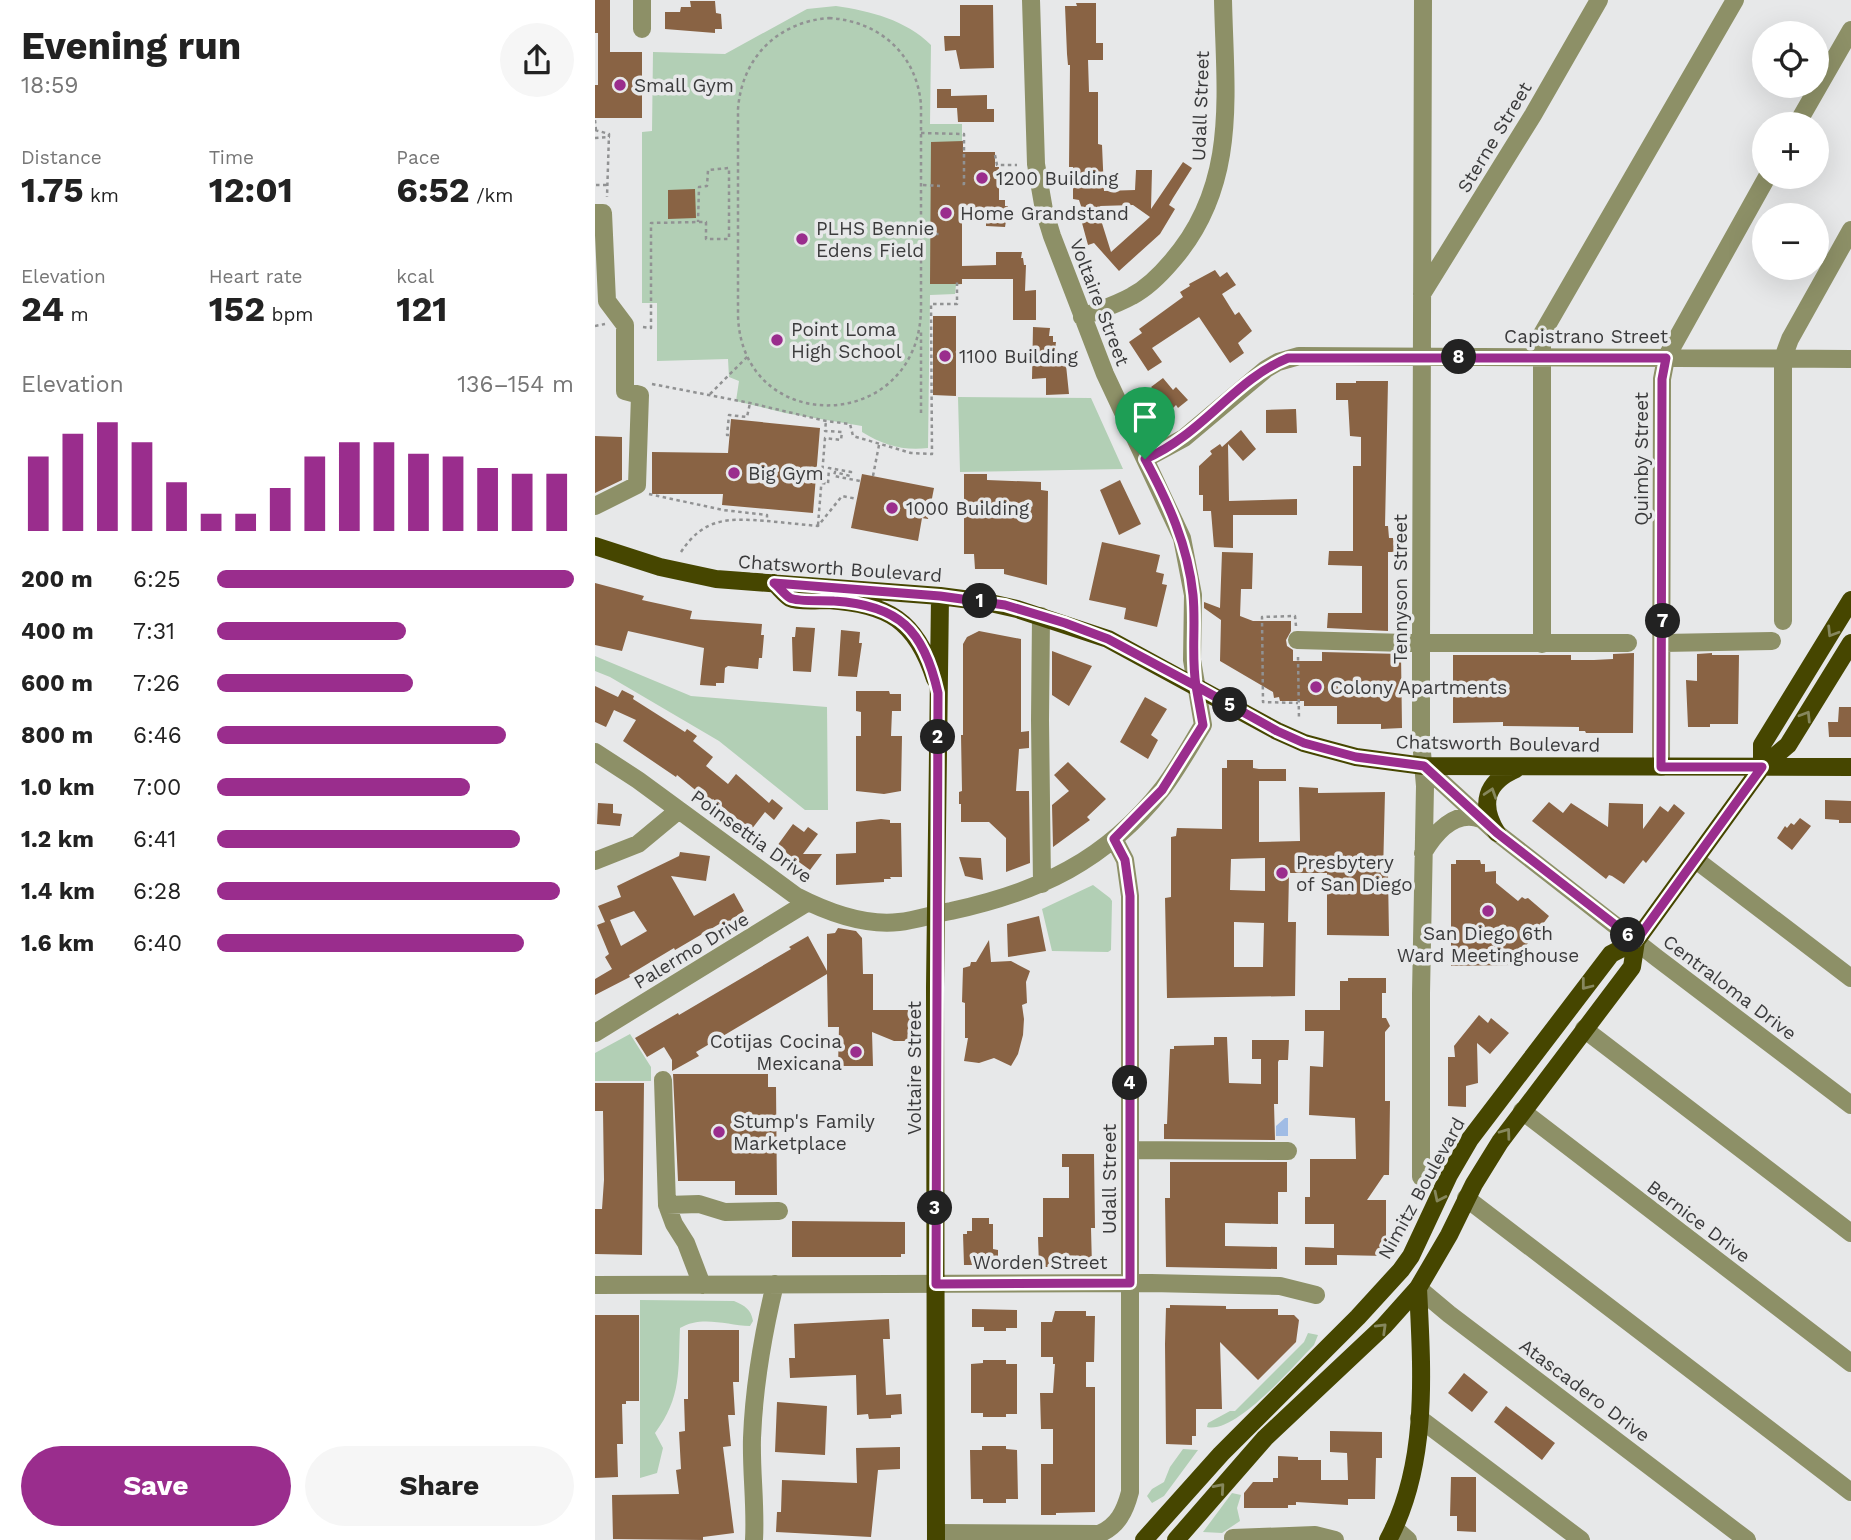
<!DOCTYPE html>
<meta charset="utf-8">
<style>
body{margin:0;font-family:"Work Sans",sans-serif;background:#f6f6f6;color:#222;height:100vh;display:flex;flex-direction:column;font-size:26px;white-space:nowrap}
*{box-sizing:border-box;margin:0}
p{font-size:23px;color:#767676}
.icon{flex:none;width:38px;height:38px;fill:none;stroke:currentColor;stroke-width:2;stroke-linecap:round;stroke-linejoin:round}
.map{position:relative;flex:1;overflow:hidden}
.panel{display:flex;flex-direction:column;background:#fff;width:595px}
.panel>*{flex:none}
.buttons{position:absolute;left:1157px;top:21px;display:grid;gap:14px}
.buttons a{display:grid;place-items:center;width:77px;height:77px;border-radius:50%;background:#fff;box-shadow:0 7px 28px #0002;font-size:35px}
.pin{position:absolute;display:grid;place-items:center;width:60px;height:60px;color:#fff;margin:-72px -30px;border-radius:50% 50% 50% 0;rotate:-45deg;box-shadow:0 0 7px #0007}
.pin .icon{rotate:45deg}
.km{position:absolute;width:35px;height:35px;margin:-18px;border-radius:50%;background:#222;color:#fff;font-size:19px;line-height:35px;text-align:center}
.round{display:grid;place-items:center;flex:none;width:74px;height:74px;border-radius:37px;background:#f6f6f6}
.overview{display:flex;align-items:center;justify-content:space-between;height:119px;padding:0 21px}
h1{font-size:38px;font-weight:700;line-height:52px}
.figures{display:grid;grid-template-columns:repeat(3,1fr);gap:10px;height:119px;padding:7px 21px}
.figures div{display:grid;align-content:center}
.figures b{font-size:35px;font-weight:700}
.figures small{font-size:19px;font-weight:400}
.figures p{font-size:19px}
.chart{height:196px;padding:14px 21px}
.chart p{display:flex;justify-content:space-between}
.chart svg{width:100%;height:126px;margin-top:7px;stroke:#9a2d8d;stroke-width:6}
.button{display:flex;gap:14px;margin-top:auto;padding:14px 21px}
.button a{flex:1;height:80px;border-radius:42px;background:#9a2d8d;color:#fff;font-size:28px;font-weight:700;line-height:80px;text-align:center}
.button a+a{background:#f6f6f6;color:#222}
ul{padding:0 21px;list-style:none;font-size:23px}
li{display:grid;grid-template-columns:112px 84px 1fr;align-items:center;height:52px}
li i{height:18px;border-radius:9px;background:#9a2d8d}
main{display:flex;flex:1;min-height:0}
.map>svg:first-child{display:block}
.green{fill:#b2cfb5}
.water{fill:#a0bce5}
.building{fill:#896344;fill-rule:evenodd}
.lines{fill:none;stroke-linecap:round;stroke-linejoin:round}
.path{stroke:#919293;stroke-width:2.5;stroke-dasharray:3.5 3.5;stroke-linecap:butt}
.minor{stroke:#8d9067;stroke-width:18}
.major{stroke:#464600;stroke-width:18}
.oneway{stroke:#86875d}
.route-casing{stroke:#fff;stroke-width:14}
.route{stroke:#9a2d8d;stroke-width:9}
.poi-dot{fill:#9a2d8d;stroke:#e7e8e9;stroke-width:2.5}
.labels{text-anchor:middle;stroke-width:7;stroke-linejoin:round;paint-order:stroke}
.poi-label{font-size:19px;fill:#3b3b3c;stroke:#e7e8e9;text-anchor:start}
.street-label{font-size:19px;fill:#3b3b3c;stroke:#e7e8e9}
</style>
<main>
<section class="panel">
<div class="overview"><div><h1>Evening run</h1><p>18:59</p></div><a class="round"><svg class="icon" aria-label="share" viewBox="0 0 24 24"><path d="M12 15V3M7 8l5-5 5 5M5 13v7h14v-7"/></svg></a></div>
<div class="figures">
<div><p>Distance</p><b>1.75<small> km</small></b></div>
<div><p>Time</p><b>12:01</b></div>
<div><p>Pace</p><b>6:52<small> /km</small></b></div>
</div>
<div class="figures">
<div><p>Elevation</p><b>24<small> m</small></b></div>
<div><p>Heart rate</p><b>152<small> bpm</small></b></div>
<div><p>kcal</p><b>121</b></div>
</div>
<div class="chart"><p><span>Elevation</span>136–154 m</p>
<svg viewBox="0 0 160 44" preserveAspectRatio="none"><path d="M5 44V18M15 44V10M25 44V6M35 44V13M45 44V27M55 44V38M65 44V38M75 44V29M85 44V18M95 44V13M105 44V13M115 44V17M125 44V18M135 44V22M145 44V24M155 44V24"/></svg>
</div>
<ul>
<li><b>200 m</b>6:25<i style="width:100%"></i></li>
<li><b>400 m</b>7:31<i style="width:53%"></i></li>
<li><b>600 m</b>7:26<i style="width:55%"></i></li>
<li><b>800 m</b>6:46<i style="width:81%"></i></li>
<li><b>1.0 km</b>7:00<i style="width:71%"></i></li>
<li><b>1.2 km</b>6:41<i style="width:85%"></i></li>
<li><b>1.4 km</b>6:28<i style="width:96%"></i></li>
<li><b>1.6 km</b>6:40<i style="width:86%"></i></li>
</ul>
<div class="button"><a>Save</a><a>Share</a></div>
</section>
<div class="map">
<svg width="1256" height="1540" viewBox="0 0 1256 1540">
<rect width="100%" height="100%" fill="#e7e8e9"/>
<path class="green" d="M241,6C275,11 311,20 336,45L335,124H367V284L361,285L360,294L335,295L333,448C308,451 288,445 267,432V426L190,413L141,401L144,381L134,377L133,359L62,361V303H47V132L57,131L58,52L130,54L212,9Z
M363,397L496,398L528,469L365,472Z
M0,656L96,696L232,707L233,810H210L124,741L15,677L0,671Z
M498,885L515,898L517,901L516,950L513,952L457,951L447,909Z
M35,1034L56,1067V1081H0V1053Z
M45,1300L139,1301C150,1306 156,1309 158,1321L155,1326C132,1325 106,1315 85,1328C83,1370 87,1397 60,1433L68,1448L62,1473L45,1478Z
M713,1333L723,1335L719,1345C698,1366 641,1434 612,1427L613,1423L635,1411H640L709,1342Z
M588,1449L603,1450L569,1496L557,1503L552,1496L557,1489L569,1482L575,1467Z
M637,1493L646,1495L642,1508L645,1521L627,1533L608,1532Z"/>
<path class="water" d="M690,1118H693V1136H681V1126Z"/>
<path class="building" d="M0,0H15V52H47V118H0V85H3V33H0Z
M95,1H120L121,13L126,14L127,29H120V33L70,29V12H85L86,7H96Z
M481,3H501V43H508V60H493L494,92H503V144L507,145L509,191L540,190L541,170H557L556,209L588,162L597,168L578,198L574,205L580,209L565,234L524,271L499,243L493,245L487,223L491,221L484,200L478,199V167H474L475,65H473L472,54L470,6H482ZM538,205L555,217L516,252L506,220L509,219L505,206Z
M365,5H398L399,68L365,69L361,50L350,51L349,36H365Z
M342,89H356V96L392,95V109H399V122H363L362,108H342Z
M368,141V152H400V167H404V200H410V206H413V221H411L410,227L391,226V217H367V266L401,265V252H427L426,258H428L429,265H431L430,291L441,290V320H418V279H367V284H335L336,142Z
M100,189L101,218L73,219V190Z
M620,270L625,277L632,272L641,285L627,294L640,315L644,312L657,331L643,343L649,353L635,363L604,317L557,348L567,362L553,371L534,342L547,333L544,329L588,297L585,292L595,286L594,284Z
M338,316H361V396L338,395Z
M438,327L455,328L454,336H458V342H461L458,365H471L474,394L451,395V378L437,379Z
M568,378L578,390L581,387L593,400L583,408L581,405L576,410L560,396L562,394L556,387Z
M761,381H793L790,526H793L794,538H798L799,552H793V631L732,628L733,613H767V566L733,565L734,551H758V466H766V437L755,436L753,400H741V383H761Z
M701,409L702,433H671V410Z
M136,419L225,428L218,513L127,505L128,494H57V452L133,453Z
M646,430L661,449L648,461L633,444L634,501L702,499V515H638V548L619,547L616,511H608V495H604V466L617,454L615,451L625,444L627,447Z
M0,436L27,437V480L0,493Z
M267,474L339,488L333,519L327,518L323,541L256,528Z
M369,474H392V480L446,482V490L453,491L452,585L409,574V569H380L379,554H369Z
M525,480L546,524L524,535L505,490Z
M507,542L565,555L561,572L569,574L567,584L572,585L562,627L529,619L531,608L494,600Z
M627,552L658,553L657,589H646L645,616L658,621H696V631L691,640L692,646L698,650V661H727V652L806,654L807,728L786,729V724H742V706H709V701H685L684,697L679,698L678,692L625,661L626,620L609,608V602L625,608Z
M0,583L49,596L47,600L97,611L95,619L167,624L166,635H169L167,658H164L163,669L133,666L130,668L129,683H121V686L105,685L109,648L33,631L27,651L0,645Z
M201,627L220,628L216,672L198,671L197,637H200Z
M246,630L265,632L264,643H267L262,677L243,676Z
M384,631L426,639V732L434,731V748L424,749L421,791H434L435,863L411,872V838L394,822H366V804H364V792L367,791L366,735H368V644L372,637Z
M457,651L497,666L474,706L457,695Z
M1039,653L1038,733H991L990,731H984V727L908,726V722L858,723V655H976V660H999L1018,659V654Z
M1117,653V655H1144L1143,724H1115V727H1093L1091,680L1102,681V654Z
M0,686L23,697L27,690L39,696L38,699L90,732L92,729L102,736L98,741L118,757L111,766L133,784L141,774L174,803L177,799L188,808L179,820L170,812L156,830L118,799L115,802L82,775L81,777L28,741L41,720L19,710L11,727L0,722Z
M261,691H294L295,694H306V711H297L296,736H307L306,791L289,794L261,791V736H266V712L261,711Z
M550,697L572,709L556,735L563,740L553,759L525,742Z
M1244,707H1256V737H1234L1233,722H1243Z
M632,760H658V768L664,769H691V781H664V842L705,841L704,787L723,788V793L790,792L788,874H793L794,936L732,935V873H694L693,922H701L700,996L572,998L570,898L576,897V837L581,836L582,828L627,829V768H632ZM670,858V891L635,890L636,859ZM639,922L669,923L668,967H639Z
M473,762L511,799L492,817L495,820L458,847L457,805L474,791L459,775Z
M1230,800L1256,801V823H1244V820L1230,819Z
M954,802L968,813L976,803L1013,827L1014,803L1048,804V829L1065,806L1073,812L1079,804L1090,813L1051,863L1048,860L1029,884L1017,876L1014,875L1011,879L937,821Z
M3,803L18,804V813L27,814L25,826L2,824Z
M1205,818L1216,826L1197,850L1182,838L1190,826L1192,828L1196,823L1199,825Z
M286,819L295,820V823H306L307,877H295L296,879H289V882L241,885V854L261,853V822Z
M198,824L209,832L213,827L223,834L208,854H227L215,870L182,846Z
M85,852L115,856L111,881L76,876L99,916L139,893L149,911L128,926L126,923L80,950L79,948L34,975L35,977L0,995V979L17,969L10,957L14,954L2,925L10,922L3,906L26,897L22,886L84,856ZM39,911L52,931L26,946L15,920Z
M364,857L386,858L388,880L370,876Z
M861,860H885L886,864H890V872L901,871V883L923,901L927,897L930,899L933,898L954,916L916,965L856,966V864H861Z
M444,916L451,951L413,957L412,924Z
M243,928L261,931L267,938L268,974H278V1010H319V1041H299L277,1032L278,1066H243L244,1027H233L232,974L101,1052L104,1056L77,1071V1060L69,1047L52,1057L40,1038L83,1013L84,1015L196,949L194,947L213,936L232,971V934L240,933Z
M394,940L396,962L416,961L435,971L431,982L432,1003L427,1005L429,1019L428,1035L423,1054L416,1066L399,1058L384,1063L369,1061L373,1038H370V1003L367,1002L368,968L375,966L376,962H381Z
M753,978H791V993H787V1018H791L795,1026L790,1032V1101H795L794,1175H789L772,1200H791V1256L742,1255V1265H710V1247L739,1248V1224H710V1197H715V1159H761L760,1118L714,1115L715,1066L728,1067L729,1031H710V1010H745V981H753Z
M884,1015L893,1023L896,1018L914,1033L895,1054L882,1043L883,1083L871,1086V1107L853,1106V1057H860L859,1046Z
M619,1037H632L634,1083L666,1084V1059H657V1040H694L693,1060H684L683,1062V1104H679L680,1140L569,1139V1124H572L575,1049H579V1046L619,1045Z
M78,1074H173V1087H181L182,1195H140V1181H83Z
M0,1083H49L47,1255L0,1254V1209H7L9,1180L8,1111H0Z
M467,1154H499L500,1228H496L497,1267H444L443,1237H448V1198H474V1167H467Z
M575,1162H692V1192H683V1224L630,1223V1246L682,1247V1269L571,1267L570,1198H575Z
M377,1218H394V1224H398V1249L403,1250V1265H369L368,1234H372V1231H377Z
M197,1221L310,1222V1254H306V1257H197Z
M575,1305L631,1306V1309H683V1315H699L704,1320L701,1342L663,1380L625,1342L627,1409H601V1436H597V1445L571,1444L570,1344L571,1308H575Z
M377,1309L422,1310V1328H411V1331H389V1327H377Z
M460,1311H491V1316H500L499,1362H491V1387H500V1512L461,1513V1515H446V1464H458V1429H446L445,1393H458L460,1364H458V1357H446V1322H457Z
M0,1315H44V1401H31V1404H27L28,1444H22L23,1477L0,1478Z
M294,1319L295,1339H288L291,1395L306,1394L307,1414L296,1415V1418L274,1419L273,1414L262,1415L261,1375L195,1378L194,1358H200L199,1324Z
M93,1330H144V1382H138L140,1415H133L136,1446L128,1447L139,1533L108,1537V1540L18,1539L17,1495L84,1494L81,1470L86,1469L84,1432L90,1431L89,1399H93Z
M388,1360H411V1364H422V1414H411V1417H388V1413H376V1364L388,1363Z
M869,1373L893,1392L877,1412L853,1393Z
M182,1402L232,1406L230,1455L180,1452Z
M911,1406L960,1443L947,1460L899,1422Z
M735,1431L787,1432V1458H781L780,1499H753V1505L701,1502V1505H693V1508H649V1493L658,1482H678V1478H683V1456L703,1457V1460H726V1480H753L752,1453L735,1452Z
M387,1446H411V1449L422,1450L423,1499H411V1503H388V1499H376L375,1450H387Z
M305,1447V1469L283,1470L276,1537L181,1532L182,1512H186L187,1480L262,1483L261,1448Z
M856,1477H881V1532L862,1531V1516H855Z"/>
<g class="lines">
<path class="path" d="M234,18C284,21 322,54 326,105V309C324,435 146,438 143,315V109C147,57 183,22 234,18Z
M0,120L1,130
M0,130L14,134L12,197
M326,133L369,134V184H366
M0,138L15,137
M400,155L402,165H422
M1,185H13
M328,185L345,186
M326,234H346
M0,326L10,324
M48,327L56,328V223L103,222H111V239H134V168L113,170L112,186L104,187L103,222
M57,384L155,403L231,421L255,424L258,436L316,453L337,454L336,304H362V282
M115,394L153,356
M326,413V331
M134,435H132L134,415L152,417L155,403
M278,476L284,445
M227,483L233,484L234,468L256,472L255,476L240,472L239,476L265,481
M54,494L128,510L172,515V521L223,526L247,496L262,499
M223,525L230,438L246,440L247,432L230,431L231,421
M86,552C109,517 134,518 171,521
M701,626L700,616L667,617L668,702L703,703
M703,657L704,720"/>
<path class="minor" d="M47,29V0
M1202,124L1256,30
M0,213H8L12,301L30,325V391L45,395L42,485L0,506
M827,294L938,115L1004,0
M487,317C504,310 521,305 537,296C552,288 566,274 577,261C644,184 630,94 628,0
M550,459L589,438L671,369L683,362L704,356L1256,359
M446,616L445,720L447,884
M1188,621V358L1195,339L1256,230
M702,640L811,643H1033
M1068,643L1177,641
M947,644V334L1140,0
M0,752L43,780L201,896C232,912 269,926 304,922C321,920 339,914 356,911C444,892 511,861 568,788C583,768 595,746 608,725L597,660L598,595L587,538L510,374L457,236L449,210L441,164L436,0
M829,766L902,833L1062,958L1256,1105
M1066,767L1067,379L1071,358L1172,177
M828,853C840,833 860,809 886,819
M1101,860L1256,978
M0,861L43,844L84,810
M989,1029L1256,1233
M0,1033L213,902
M68,1080L72,1205
M927,1111L1256,1363
M535,1150L693,1151
M826,1177V993L830,786L826,741V643L828,0
M871,1198L1256,1492
M0,1285L556,1283L685,1286L721,1295
M107,1285L91,1243L79,1224L72,1205L104,1204L130,1212L184,1211
M823,1288L854,1314L1152,1540
M824,1418L986,1540
M799,1528L813,1540
M341,1533L504,1534C523,1526 530,1511 535,1492V896L530,860L519,839
M638,1538L720,1535L740,1540
M159,1540C161,1506 156,1472 157,1438C159,1386 168,1334 180,1284"/>
<path class="major" d="M0,546L65,567L121,579L345,596L391,602L422,609L513,639L682,731L709,743L761,757L829,766L1256,767
M179,583C184,587 189,594 195,598C204,602 222,600 233,600C293,604 321,620 340,679
M1167,767V745L1256,600
M902,833C884,804 891,782 921,769
M341,1540L340,988L345,596
M549,1540L626,1454L763,1317L806,1270L816,1256L854,1175L875,1139L1016,954L1041,941L1167,767L1193,745L1256,643
M581,1540L670,1438L789,1326L823,1288L854,1235L879,1184L905,1142L1037,967L1041,941
M793,1540C834,1464 827,1371 823,1288"/>
</g>
<defs><path id="oneway-chevron" d="M-2-3.5L2.5 0L-2 3.5" fill="none" stroke-width="1.6" stroke-linecap="round" stroke-linejoin="round" transform="scale(1.75)"/></defs>
<g class="oneway">
<use href="#oneway-chevron" transform="translate(1237 632) rotate(122)"/>
<use href="#oneway-chevron" transform="translate(1211 716) rotate(-58)"/>
<use href="#oneway-chevron" transform="translate(896 793) rotate(-72)"/>
<use href="#oneway-chevron" transform="translate(991 985) rotate(128)"/>
<use href="#oneway-chevron" transform="translate(911 1133) rotate(-54)"/>
<use href="#oneway-chevron" transform="translate(844 1197) rotate(116)"/>
<use href="#oneway-chevron" transform="translate(787 1328) rotate(-44)"/>
<use href="#oneway-chevron" transform="translate(625 1488) rotate(-49)"/>
</g>
<g class="lines">
<defs>
<path id="route" d="M550,459C573,502 593,545 598,595C601,626 596,656 601,686L513,639L470,623L410,605L345,596L179,583C184,587 190,595 195,598C203,602 229,600 239,601C304,605 329,630 343,693L341,1284L535,1283V896L530,860L519,839L567,790L608,725L601,686L682,731L709,743L761,757L829,766L902,833L1041,941L1167,767H1066L1067,379L1071,358H693C640,379 607,435 550,459"/>
</defs>
<use href="#route" class="route-casing"/>
<use href="#route" class="route"/>
</g>
<g class="poi-dot">
<circle cx="25" cy="85" r="7"/>
<circle cx="387" cy="178" r="7"/>
<circle cx="351" cy="213" r="7"/>
<circle cx="207" cy="239" r="7"/>
<circle cx="182" cy="340" r="7"/>
<circle cx="350" cy="356" r="7"/>
<circle cx="139" cy="473" r="7"/>
<circle cx="297" cy="508" r="7"/>
<circle cx="721" cy="687" r="7"/>
<circle cx="687" cy="873" r="7"/>
<circle cx="893" cy="911" r="7"/>
<circle cx="261" cy="1052" r="7"/>
<circle cx="124" cy="1132" r="7"/>
</g>
<g class="labels">
<g class="poi-label">
<text x="39" y="92">Small Gym</text>
<text x="401" y="185">1200 Building</text>
<text x="365" y="220">Home Grandstand</text>
<text x="221" y="235">PLHS Bennie<tspan x="221" dy="22">Edens Field</tspan></text>
<text x="196" y="336">Point Loma<tspan x="196" dy="22">High School</tspan></text>
<text x="364" y="363">1100 Building</text>
<text x="153" y="480">Big Gym</text>
<text x="311" y="515">1000 Building</text>
<text x="735" y="694">Colony Apartments</text>
<text x="701" y="869">Presbytery<tspan x="701" dy="22">of San Diego</tspan></text>
<text x="893" y="940" text-anchor="middle">San Diego 6th<tspan x="893" dy="22">Ward Meetinghouse</tspan></text>
<text x="247" y="1048" text-anchor="end">Cotijas Cocina<tspan x="247" dy="22">Mexicana</tspan></text>
<text x="138" y="1128">Stump's Family<tspan x="138" dy="22">Marketplace</tspan></text>
</g>
<g class="street-label">
<text transform="translate(605 106) rotate(-88)" y="7">Udall Street</text>
<text transform="translate(899 137) rotate(-59)" y="7">Sterne Street</text>
<text transform="translate(505 302) rotate(69)" y="7">Voltaire Street</text>
<text x="991" y="343">Capistrano Street</text>
<text transform="translate(1046 459) rotate(-90)" y="7">Quimby Street</text>
<text transform="translate(245 568) rotate(4)" y="7">Chatsworth Boulevard</text>
<text transform="translate(805 589) rotate(-90)" y="7">Tennyson Street</text>
<text transform="translate(903 743) rotate(1)" y="7">Chatsworth Boulevard</text>
<text transform="translate(157 836) rotate(36)" y="7">Poinsettia Drive</text>
<text transform="translate(96 950) rotate(-31)" y="7">Palermo Drive</text>
<text transform="translate(1135 987) rotate(37)" y="7">Centraloma Drive</text>
<text transform="translate(319 1068) rotate(-90)" y="7">Voltaire Street</text>
<text transform="translate(514 1179) rotate(-90)" y="7">Udall Street</text>
<text transform="translate(826 1188) rotate(-61)" y="7">Nimitz Boulevard</text>
<text transform="translate(1104 1221) rotate(37)" y="7">Bernice Drive</text>
<text x="445" y="1269">Worden Street</text>
<text transform="translate(990 1390) rotate(37)" y="7">Atascadero Drive</text>
</g>
</g>
</svg>
<div class="buttons">
<a><svg class="icon" aria-label="locate" viewBox="0 0 24 24"><circle cx="12" cy="12" r="6"/><path d="M12 2v4M12 18v4M2 12h4M18 12h4"/></svg></a>
<a>+</a>
<a>−</a>
</div>
<div class="pin" style="left:550px;top:459px;background:#1e9e55"><svg class="icon" aria-label="arrive" viewBox="0 0 24 24"><path d="M6 21V4h12l-3 4 3 4H6"/></svg></div>
<b class="km" style="left:385px;top:601px">1</b>
<b class="km" style="left:343px;top:737px">2</b>
<b class="km" style="left:340px;top:1208px">3</b>
<b class="km" style="left:535px;top:1083px">4</b>
<b class="km" style="left:635px;top:705px">5</b>
<b class="km" style="left:1033px;top:935px">6</b>
<b class="km" style="left:1068px;top:621px">7</b>
<b class="km" style="left:864px;top:357px">8</b>
</div>
</main>
